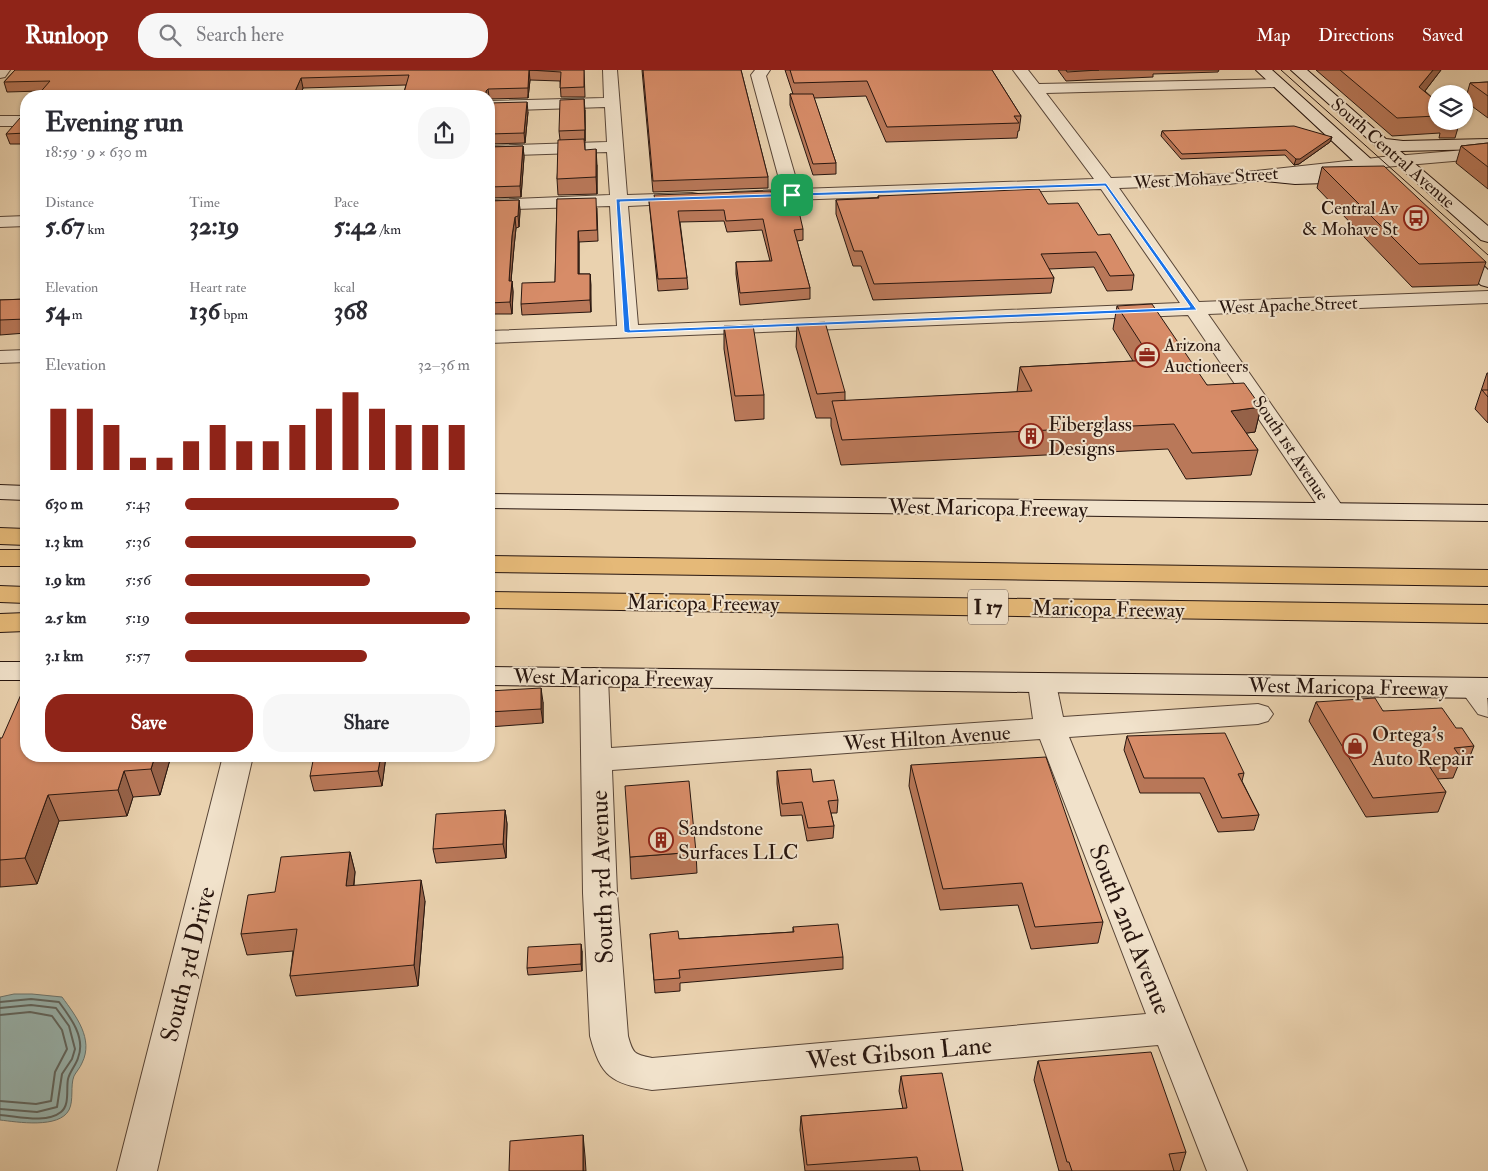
<!DOCTYPE html>
<meta charset="utf-8">
<style>
body{margin:0;font-family:"IM FELL Double Pica",serif;background:#f7f7f7;color:#2b2b33;height:100vh;display:flex;flex-direction:column;font-size:19px;white-space:nowrap}
*{box-sizing:border-box;margin:0}
p{font-size:16px;color:#7c7c81}
.icon{flex:none;width:28px;height:28px;fill:none;stroke:currentColor;stroke-width:2;stroke-linecap:round;stroke-linejoin:round}
.map{position:relative;flex:1;overflow:hidden}
.details{position:absolute;left:20px;top:20px;width:475px;height:672px;display:flex;flex-direction:column;background:#fff;border-radius:20px;box-shadow:0 1px 4px #0004}
.details>*{flex:none}
.buttons{position:absolute;left:1428px;top:15px;display:grid;gap:10px}
.buttons a{display:grid;place-items:center;width:45px;height:45px;border-radius:50%;background:#fff;box-shadow:0 1px 4px #0004;font-size:25px}
.pin{position:absolute;display:grid;place-items:center;width:42px;height:42px;color:#fff;margin:-21px;border-radius:10px;box-shadow:0 2px 8px #0006}
.round{display:grid;place-items:center;flex:none;width:52px;height:52px;border-radius:20px;background:#f7f7f7}
.headline{display:flex;align-items:center;justify-content:space-between;height:85px;padding:0 25px}
h1{font-size:28px;font-weight:700;line-height:38px}
.stats{display:grid;grid-template-columns:repeat(3,1fr);gap:8px;height:85px;padding:5px 25px}
.stats div{display:grid;align-content:center}
.stats b{font-size:25px;font-weight:700}
.stats small{font-size:14px;font-weight:400}
.stats p{font-size:14px}
.chart{height:140px;padding:10px 25px}
.chart p{display:flex;justify-content:space-between}
.chart svg{width:100%;height:90px;margin-top:5px;stroke:#8f2418;stroke-width:6}
.cta{display:flex;gap:10px;margin-top:auto;padding:10px 25px}
.cta a{flex:1;height:58px;border-radius:20px;background:#8f2418;color:#fff;font-size:20px;font-weight:700;line-height:58px;text-align:center}
.cta a+a{background:#f7f7f7;color:#2b2b33}
ul{padding:0 25px;list-style:none;font-size:16px}
li{display:grid;grid-template-columns:80px 60px 1fr;align-items:center;height:38px}
li i{height:12px;border-radius:6px;background:#8f2418}
header{display:flex;align-items:center;gap:30px;box-sizing:border-box;height:70px;padding:0 25px;background:#8f2418;color:#fff}
header strong{font-size:24px}
nav{display:flex;gap:28px;margin-inline-start:auto;font-size:18px}
.search{width:350px;height:45px;background:#f7f7f7;display:flex;align-items:center;gap:12px;box-sizing:border-box;padding:0 18px;border-radius:20px;color:#7c7c81;font-size:19px}
.map>svg:first-child{display:block}
.water{fill:#99b6b1;stroke:#6c7670}
.lines{fill:none;stroke-linecap:round;stroke-linejoin:round}
.shore{stroke:#606660;stroke-width:2}
.minor-casing{stroke:#584537;stroke-width:2}
.tertiary-casing{stroke:#584537;stroke-width:2}
.secondary-casing{stroke:#28160f;stroke-width:2}
.motorway-casing{stroke:#28160f;stroke-width:2}
.minor{fill:#f1e2cb;fill-rule:evenodd}
.tertiary{fill:#f1e2cb;fill-rule:evenodd}
.secondary{fill:#f1e2cb;fill-rule:evenodd}
.motorway{fill:#e5b978;fill-rule:evenodd}
.tram{stroke:#28160f;stroke-width:1}
.wall{fill:#b97859;stroke:#28160f}
.shaded-wall{fill:#966249;stroke:#28160f}
.building{fill:#d78c68;stroke:#28160f}
.route{fill:#1a73e8;stroke:#fff;fill-rule:evenodd}
.labels{text-anchor:middle;stroke-width:4;stroke-linejoin:round;paint-order:stroke}
.far-street-label{font-size:18px;fill:#28160f;stroke:#f1e2cb}
.far-poi-label{font-size:18px;fill:#28160f;stroke:#f1e2cb;text-anchor:end}
.shield{fill:#f1e2cb;stroke:#645347;stroke-width:1}
.shield-label{font-size:20px;font-weight:bold;fill:#28160f}
.poi-label{font-size:21px;fill:#28160f;stroke:#f1e2cb;text-anchor:start}
.street-label{font-size:21px;fill:#28160f;stroke:#f1e2cb}
.near-street-label{font-size:25px;fill:#28160f;stroke:#f1e2cb}
</style>
<header>
<strong>Runloop</strong>
<div class="search"><svg class="icon" aria-label="search" viewBox="0 0 24 24"><circle cx="10" cy="10" r="6"/><path d="M15 15l6 6"/></svg>Search here</div>
<nav><a>Map</a><a>Directions</a><a>Saved</a></nav>
</header>
<div class="map">
<svg width="1488" height="1101" viewBox="0 0 1488 1101">
<rect width="100%" height="100%" fill="#ead2af"/>
<filter id="stains"><feTurbulence type="fractalNoise" baseFrequency=".004" numOctaves="4"/><feColorMatrix values="0 0 0 0 .2 0 0 0 0 .09 0 0 0 0 .02 0 0 0 .5 -.17"/></filter>
<radialGradient id="worn" r=".72"><stop offset=".6" stop-color="#630" stop-opacity="0"/><stop offset="1" stop-color="#630" stop-opacity=".3"/></radialGradient>
<path class="water" d="M14,924H32L62,927C76,946 94,969 82,993C80,998 76,1002 74,1006C70,1016 74,1030 69,1040C59,1059 17,1052 0,1050V927Z"/>
<g class="lines">
<path class="shore" d="M0,932L31,929L59,932C71,948 86,968 78,988C76,995 70,1001 68,1009C66,1019 70,1035 61,1042C46,1054 17,1046 0,1045
M0,938L31,935L56,938L69,956L75,979L72,989L62,1004L57,1037L37,1042L0,1039
M0,945L30,942L52,946L62,960L67,979L55,1002L51,1031L36,1034L0,1031"/>
<defs>
<path id="minor" d="M0,0H10L5,7L0,8Z
M603,0H617L627,125L692,123L698,124L701,128L698,132L692,133L628,136L638,255L1180,233L1101,119L735,132L729,131L726,127L729,123L735,122L782,120L751,5L755,0H770L766,6L799,119L1094,109L1013,0H1028L1039,14L1280,9L1283,12L1280,15L1275,17L1046,23L1111,108L1228,104L1384,87L1390,88L1392,92L1390,96L1384,97L1228,114L1119,118L1199,232L1488,221V233L1208,244L1345,440L1342,445L1333,447L1324,445L1188,245L489,273V261L617,256L610,136L489,140V130L610,125L607,82L489,86V76L607,72L605,37L489,41V31L604,28Z
M0,46H26V56H0Z
M26,146V156L0,157V147Z
M26,280V292L0,293V281Z
M594,598L604,601L608,608L611,678L1033,649L1028,614L1032,607L1042,604L1052,607L1056,614L1063,647L1258,634L1268,637L1273,644L1268,651L1258,654L1069,667L1247,1101H1207L1158,975L652,1020C611,1013 601,1007 590,966L583,823L580,608L584,601ZM1040,669L1146,944L652,988C634,984 633,984 628,966L617,823L612,700Z
M1474,608C1488,614 1488,629 1488,647L1478,644L1459,618L1464,611Z
M223,686H253L157,1101H117Z"/>
<path id="tertiary" d="M1488,78V88L1384,97L1378,96L1376,92L1378,88L1384,87Z"/>
<path id="secondary" d="M1256,0H1272L1403,118L1406,122L1403,126L1397,127L1391,126Z
M1291,0H1307L1386,69L1403,71L1488,69V79L1400,81L1488,156V172L1481,170Z
M1261,101L1295,104L1357,102L1363,103L1366,107L1363,111L1357,112L1295,114L1255,110L1252,106L1255,102Z
M1454,172L1461,174L1488,200V217L1481,215L1447,182L1445,178L1447,174Z
M0,415L26,416V430L0,429Z
M489,424L1488,435V451L489,438Z
M0,592H26V610H0Z
M489,597L1488,608V628L489,615Z"/>
<path id="motorway" d="M0,458L26,459V475L0,474Z
M0,480H26V496H0Z
M489,486L1488,500V516L489,502Z
M0,516L26,517V533L0,532Z
M489,522L1488,535V553L489,538Z
M26,543V561L0,562V544Z"/>
</defs>
<use href="#minor" class="minor-casing"/>
<use href="#tertiary" class="tertiary-casing"/>
<use href="#secondary" class="secondary-casing"/>
<use href="#motorway" class="motorway-casing"/>
<use href="#minor" class="minor"/>
<use href="#tertiary" class="tertiary"/>
<use href="#secondary" class="secondary"/>
<use href="#motorway" class="motorway"/>
<path class="tram" d="M1281,0L1488,185"/>
</g>
<path class="wall" d="M15,0H584L585,27H561L560,11L530,10L528,28L489,29V26H403L406,15L303,18L300,26H37L42,21L7,22L4,12Z
M642,0H741L768,107V118L653,122Z
M785,0H992L1021,46L1019,61H1018L1017,68L886,72L866,26L814,28L836,93V104L813,105L790,35V24H793Z
M1058,0H1219L1218,2L1153,4V7L1066,11Z
M1316,0H1441L1425,21L1436,31V51H1460L1455,68H1439L1440,63L1392,66Z
M1488,12V48L1465,31L1470,13Z
M489,33L528,42L525,73L489,74Z
M26,40V74H10L6,64L24,47Z
M585,40V80L597,95V124L558,125L557,109L560,70L559,61Z
M1162,61L1332,67L1330,72L1299,94L1294,95L1285,85L1181,89L1161,66Z
M1488,73V119L1456,93L1461,76Z
M523,76L524,87L521,127L489,128V77Z
M1322,97L1486,192L1478,215L1412,217L1317,118Z
M878,126L1048,134L1098,165L1134,205L1132,220L1107,221L1094,197L1049,199L1054,208L1051,223L873,230L861,196H853L836,144V130L878,128Z
M557,129L597,138L598,171L579,172V204H590L591,242L522,245L521,234L555,212Z
M519,130L520,141L519,157L516,158L514,177L511,211H512L513,222L512,244H489V131Z
M649,131L774,133L803,159V170L797,171L810,218V229L740,235L736,204V192L770,191L762,160L727,162L724,151L680,152L687,208L688,219L658,221Z
M26,229V263L0,265V230Z
M1117,236L1207,315L1261,337L1255,362L1246,363L1258,380L1251,405L1186,409L1168,379L841,395L831,356V348H816L796,277L797,254L845,322V331L1017,322L1020,297L1133,291L1113,259Z
M724,256L764,325V349L735,351L724,279Z
M1487,303H1488V353L1475,339Z
M489,621L543,632V653L489,657Z
M1316,632L1383,641L1456,658L1474,676L1466,696H1458L1453,708L1437,709L1446,722L1438,742L1366,747L1309,651Z
M1127,666L1244,703L1242,711L1259,745L1254,760L1218,762L1200,723H1140L1124,680Z
M0,668L26,686H171L160,725L133,727L127,746L59,751L37,814L0,817Z
M386,686L382,716L314,721L310,706Z
M911,695L1103,852L1098,873L1031,879L1018,835L940,840L909,716Z
M777,701L813,712L838,730L837,743H831L834,756L833,768L807,771L802,745L781,746L777,714Z
M505,740L507,754L506,788L436,793L433,779Z
M350,782L355,802L354,816L425,831L418,916L296,926L290,906L293,881L247,885L241,864L275,822Z
M696,782L697,803L631,809L630,787Z
M793,857L843,887V899L680,913V921L655,923L650,864L679,869L793,862Z
M582,881V901L528,905L527,898Z
M1038,991L1186,1082L1180,1101H1059L1034,1010Z
M901,1006L963,1101H805L800,1060L801,1046L903,1039L899,1021Z"/>
<path class="shaded-wall" d="M529,0L530,10L528,28V18Z
M1433,0H1441L1414,35L1419,17Z
M301,8L303,18L300,26H293Z
M488,19L489,26H486V21Z
M584,29L585,40V71V60Z
M527,32L528,42L525,73L524,63Z
M1332,67L1330,72L1299,94L1294,95L1296,89Z
M523,76L524,87L521,127L520,116Z
M596,79L597,95V124L596,107Z
M519,130L520,141L519,157L518,146Z
M515,147L516,158L514,177L510,222L509,211L512,166Z
M578,161L579,172V216L578,204Z
M590,204L591,215V242L590,230Z
M512,211L513,222L512,244L510,232Z
M1261,337L1255,362L1225,366L1231,341Z
M541,618L543,632V653L541,639Z
M155,686H171L160,725L151,699Z
M381,686H386L382,716L378,701Z
M124,701L133,727L127,746L118,720Z
M48,725L59,751L37,814L25,788Z
M505,740L507,754L506,788L503,774Z
M350,782L355,802L351,837L346,816Z
M421,810L425,831L418,916L414,895Z
M581,874L582,881V901L581,894Z
M583,1065L585,1086L586,1101H583Z"/>
<path class="building" d="M15,0H584V17L560,18L561,2L529,0L528,18L488,19L486,21V26H403L409,5L301,8L293,26H37L50,11L4,12Z
M643,0H741L768,107L653,111Z
M790,0H992L1021,46H1014L1019,53L887,57L867,11L794,13Z
M1066,0H1099L1067,2Z
M1340,0H1433L1419,17L1436,31V46L1397,48Z
M1488,12V26L1470,13Z
M790,24H813L836,93L813,94Z
M584,29L585,60L559,61L560,30Z
M527,32L524,63L489,64V33Z
M26,40V63L6,64L20,48L24,47L25,41Z
M1294,56L1332,67L1300,89H1296L1286,80L1182,84L1162,61Z
M584,69L585,80L596,79V107L557,109L558,70Z
M1488,73V97L1461,76Z
M523,76L520,116L489,117V77Z
M1384,96L1486,192L1419,194L1322,97Z
M1039,119L1048,134L1078,133L1098,165L1110,164L1134,205L1110,206L1096,182L1041,184L1054,208L874,214L862,181H854L836,130L879,128L878,126Z
M771,121L774,133H797L803,159L794,160L810,218L740,223L736,192L772,191L763,149L726,151L724,140L678,141L687,208L658,209L649,131L655,130L654,125Z
M596,128L597,160L578,161V204H590V230L521,234L522,213L555,212L557,129Z
M519,130L518,146L515,147L512,166L509,211H512L510,232L489,233V131Z
M26,229V249L0,250V230Z
M1152,234L1207,315L1244,313L1261,337L1231,341L1258,380L1192,383L1174,354L842,370L832,331L1032,321L1020,297L1152,290L1117,236Z
M825,252L845,322L817,324L797,254Z
M753,255L764,325L735,326L724,256Z
M1482,320H1488V327Z
M26,613V686H155L151,699L124,701L118,720L48,725L25,788L0,790V668H2Z
M541,618V639L489,642V621Z
M1375,628L1383,641L1442,638L1456,658H1462L1474,676L1454,678L1461,688L1426,691L1446,722L1373,728L1316,632Z
M1225,663L1244,703L1238,704L1259,745L1222,748L1204,708H1144L1127,666Z
M314,686H381L378,701L310,706Z
M1046,687L1103,852L1035,857L1022,813L943,819L911,695Z
M811,699L813,712L834,710L838,730L828,731L834,756L808,758L802,732L782,734L777,701Z
M689,711L696,782L630,787L625,716Z
M505,740L503,774L433,779L436,744Z
M350,782L346,816L421,810L414,895L290,906L297,859L241,864L248,825L275,822L281,787Z
M838,854L843,887L679,900L680,908L654,910L650,864L678,861L679,869L794,862L793,857Z
M581,874V894L527,898L528,877Z
M1151,982L1186,1082L1169,1084L1174,1101H1072L1069,1092H1067L1038,991Z
M942,1003L963,1101H920L917,1087L807,1095L801,1046L907,1038L901,1006Z
M583,1065V1101H509L510,1071Z"/>
<path class="route" d="M1106,113L1197,240L628,263L624,262L616,129ZM1105,116L1190,237L630,260L620,132Z"/>
<defs>
<symbol id="bus-ring" viewBox="-11 -11 22 22"><circle r="9.5" fill="#f1e2cb" stroke="#8f2418" stroke-width="1.5"/><path d="M-5-6H5V4H4V6H2V4H-2V6H-4V4H-5ZM-3.5-4V0h7V-4ZM-3.5 1.2v1.5H-2V1.2ZM2 1.2v1.5H3.5V1.2Z" fill="#8f2418"/></symbol>
<symbol id="office-ring" viewBox="-11 -11 22 22"><circle r="9.5" fill="#f1e2cb" stroke="#8f2418" stroke-width="1.5"/><path d="M-6-3h4V-5.5h4V-3h4V5H-6ZM-1-4.5V-3h2v-1.5ZM-6 0V1H6V0Z" fill="#8f2418"/></symbol>
<symbol id="building-ring" viewBox="-11 -11 22 22"><circle r="9.5" fill="#f1e2cb" stroke="#8f2418" stroke-width="1.5"/><path d="M-4-6H4V6H1V3H-1V6H-4ZM-2.5-4.3h1.7v1.8h-1.7ZM.8-4.3h1.7v1.8H.8ZM-2.5-1h1.7V.8h-1.7ZM.8-1h1.7V.8H.8Z" fill="#8f2418"/></symbol>
<symbol id="shop-ring" viewBox="-11 -11 22 22"><circle r="9.5" fill="#f1e2cb" stroke="#8f2418" stroke-width="1.5"/><path d="M-5-2.5h2.3a2.7 3.5 0 0 1 5.4 0H5L5.5 6h-11ZM-1.5-2.5h3a1.5 2.3 0 0 0-3 0Z" fill="#8f2418"/></symbol>
</defs>
<g fill-rule="evenodd">
<use href="#bus-ring" x="1402" y="134" width="28" height="28"/>
<use href="#office-ring" x="1133" y="271" width="28" height="28"/>
<use href="#building-ring" x="1017" y="352" width="28" height="28"/>
<use href="#shop-ring" x="1341" y="662" width="28" height="28"/>
<use href="#building-ring" x="647" y="756" width="28" height="28"/>
</g>
<g class="labels">
<g class="far-street-label">
<text transform="translate(1393 83) rotate(41)" y="6">South Central Avenue</text>
<text transform="translate(1206 108) rotate(-4)" y="6">West Mohave Street</text>
<text transform="translate(1288 235) rotate(-2)" y="6">West Apache Street</text>
<text transform="translate(1291 378) rotate(56)" y="6">South 1st Avenue</text>
</g>
<g class="far-poi-label">
<text x="1398" y="144">Central Av<tspan x="1398" dy="21">&amp; Mohave St</tspan></text>
<text x="1164" y="281" text-anchor="start">Arizona<tspan x="1164" dy="21">Auctioneers</tspan></text>
</g>
<rect class="shield" x="968" y="519.5" width="40" height="35" rx="4"/>
<g class="shield-label">
<text x="988" y="544">I 17</text>
</g>
<g class="poi-label">
<text x="1048" y="361">Fiberglass<tspan x="1048" dy="24">Designs</tspan></text>
<text x="1372" y="671">Ortega's<tspan x="1372" dy="24">Auto Repair</tspan></text>
<text x="678" y="765">Sandstone<tspan x="678" dy="24">Surfaces LLC</tspan></text>
</g>
<g class="street-label">
<text transform="translate(988 438) rotate(1)" y="7">West Maricopa Freeway</text>
<text transform="translate(703 533) rotate(1)" y="7">Maricopa Freeway</text>
<text transform="translate(1108 539) rotate(1)" y="7">Maricopa Freeway</text>
<text transform="translate(613 608) rotate(1)" y="7">West Maricopa Freeway</text>
<text transform="translate(1348 617) rotate(1)" y="7">West Maricopa Freeway</text>
<text transform="translate(927 668) rotate(-4)" y="7">West Hilton Avenue</text>
</g>
<g class="near-street-label">
<text transform="translate(601 807) rotate(-92)" y="9">South 3rd Avenue</text>
<text transform="translate(1131 859) rotate(68)" y="9">South 2nd Avenue</text>
<text transform="translate(187 894) rotate(-76)" y="9">South 3rd Drive</text>
<text transform="translate(899 982) rotate(-5)" y="9">West Gibson Lane</text>
</g>
</g>
<rect width="100%" height="100%" filter="url(#stains)"/>
<rect width="100%" height="100%" fill="url(#worn)"/>
</svg>
<div class="buttons">
<a><svg class="icon" aria-label="layers" viewBox="0 0 24 24"><path d="M12 4l9 5-9 5-9-5zM3 14l9 5 9-5"/></svg></a>
</div>
<div class="pin" style="left:792px;top:125px;background:#1e9e55"><svg class="icon" aria-label="arrive" viewBox="0 0 24 24"><path d="M6 21V4h12l-3 4 3 4H6"/></svg></div>
<section class="details">
<div class="headline"><div><h1>Evening run</h1><p>18:59 · 9 × 630 m</p></div><a class="round"><svg class="icon" aria-label="share" viewBox="0 0 24 24"><path d="M12 15V3M7 8l5-5 5 5M5 13v7h14v-7"/></svg></a></div>
<div class="stats">
<div><p>Distance</p><b>5.67<small> km</small></b></div>
<div><p>Time</p><b>32:19</b></div>
<div><p>Pace</p><b>5:42<small> /km</small></b></div>
</div>
<div class="stats">
<div><p>Elevation</p><b>54<small> m</small></b></div>
<div><p>Heart rate</p><b>136<small> bpm</small></b></div>
<div><p>kcal</p><b>368</b></div>
</div>
<div class="chart"><p><span>Elevation</span>32–36 m</p>
<svg viewBox="0 0 160 44" preserveAspectRatio="none"><path d="M5 44V14M15 44V14M25 44V22M35 44V38M45 44V38M55 44V30M65 44V22M75 44V30M85 44V30M95 44V22M105 44V14M115 44V6M125 44V14M135 44V22M145 44V22M155 44V22"/></svg>
</div>
<ul>
<li><b>630 m</b>5:43<i style="width:75%"></i></li>
<li><b>1.3 km</b>5:36<i style="width:81%"></i></li>
<li><b>1.9 km</b>5:56<i style="width:65%"></i></li>
<li><b>2.5 km</b>5:19<i style="width:100%"></i></li>
<li><b>3.1 km</b>5:57<i style="width:64%"></i></li>
</ul>
<div class="cta"><a>Save</a><a>Share</a></div>
</section>
</div>
